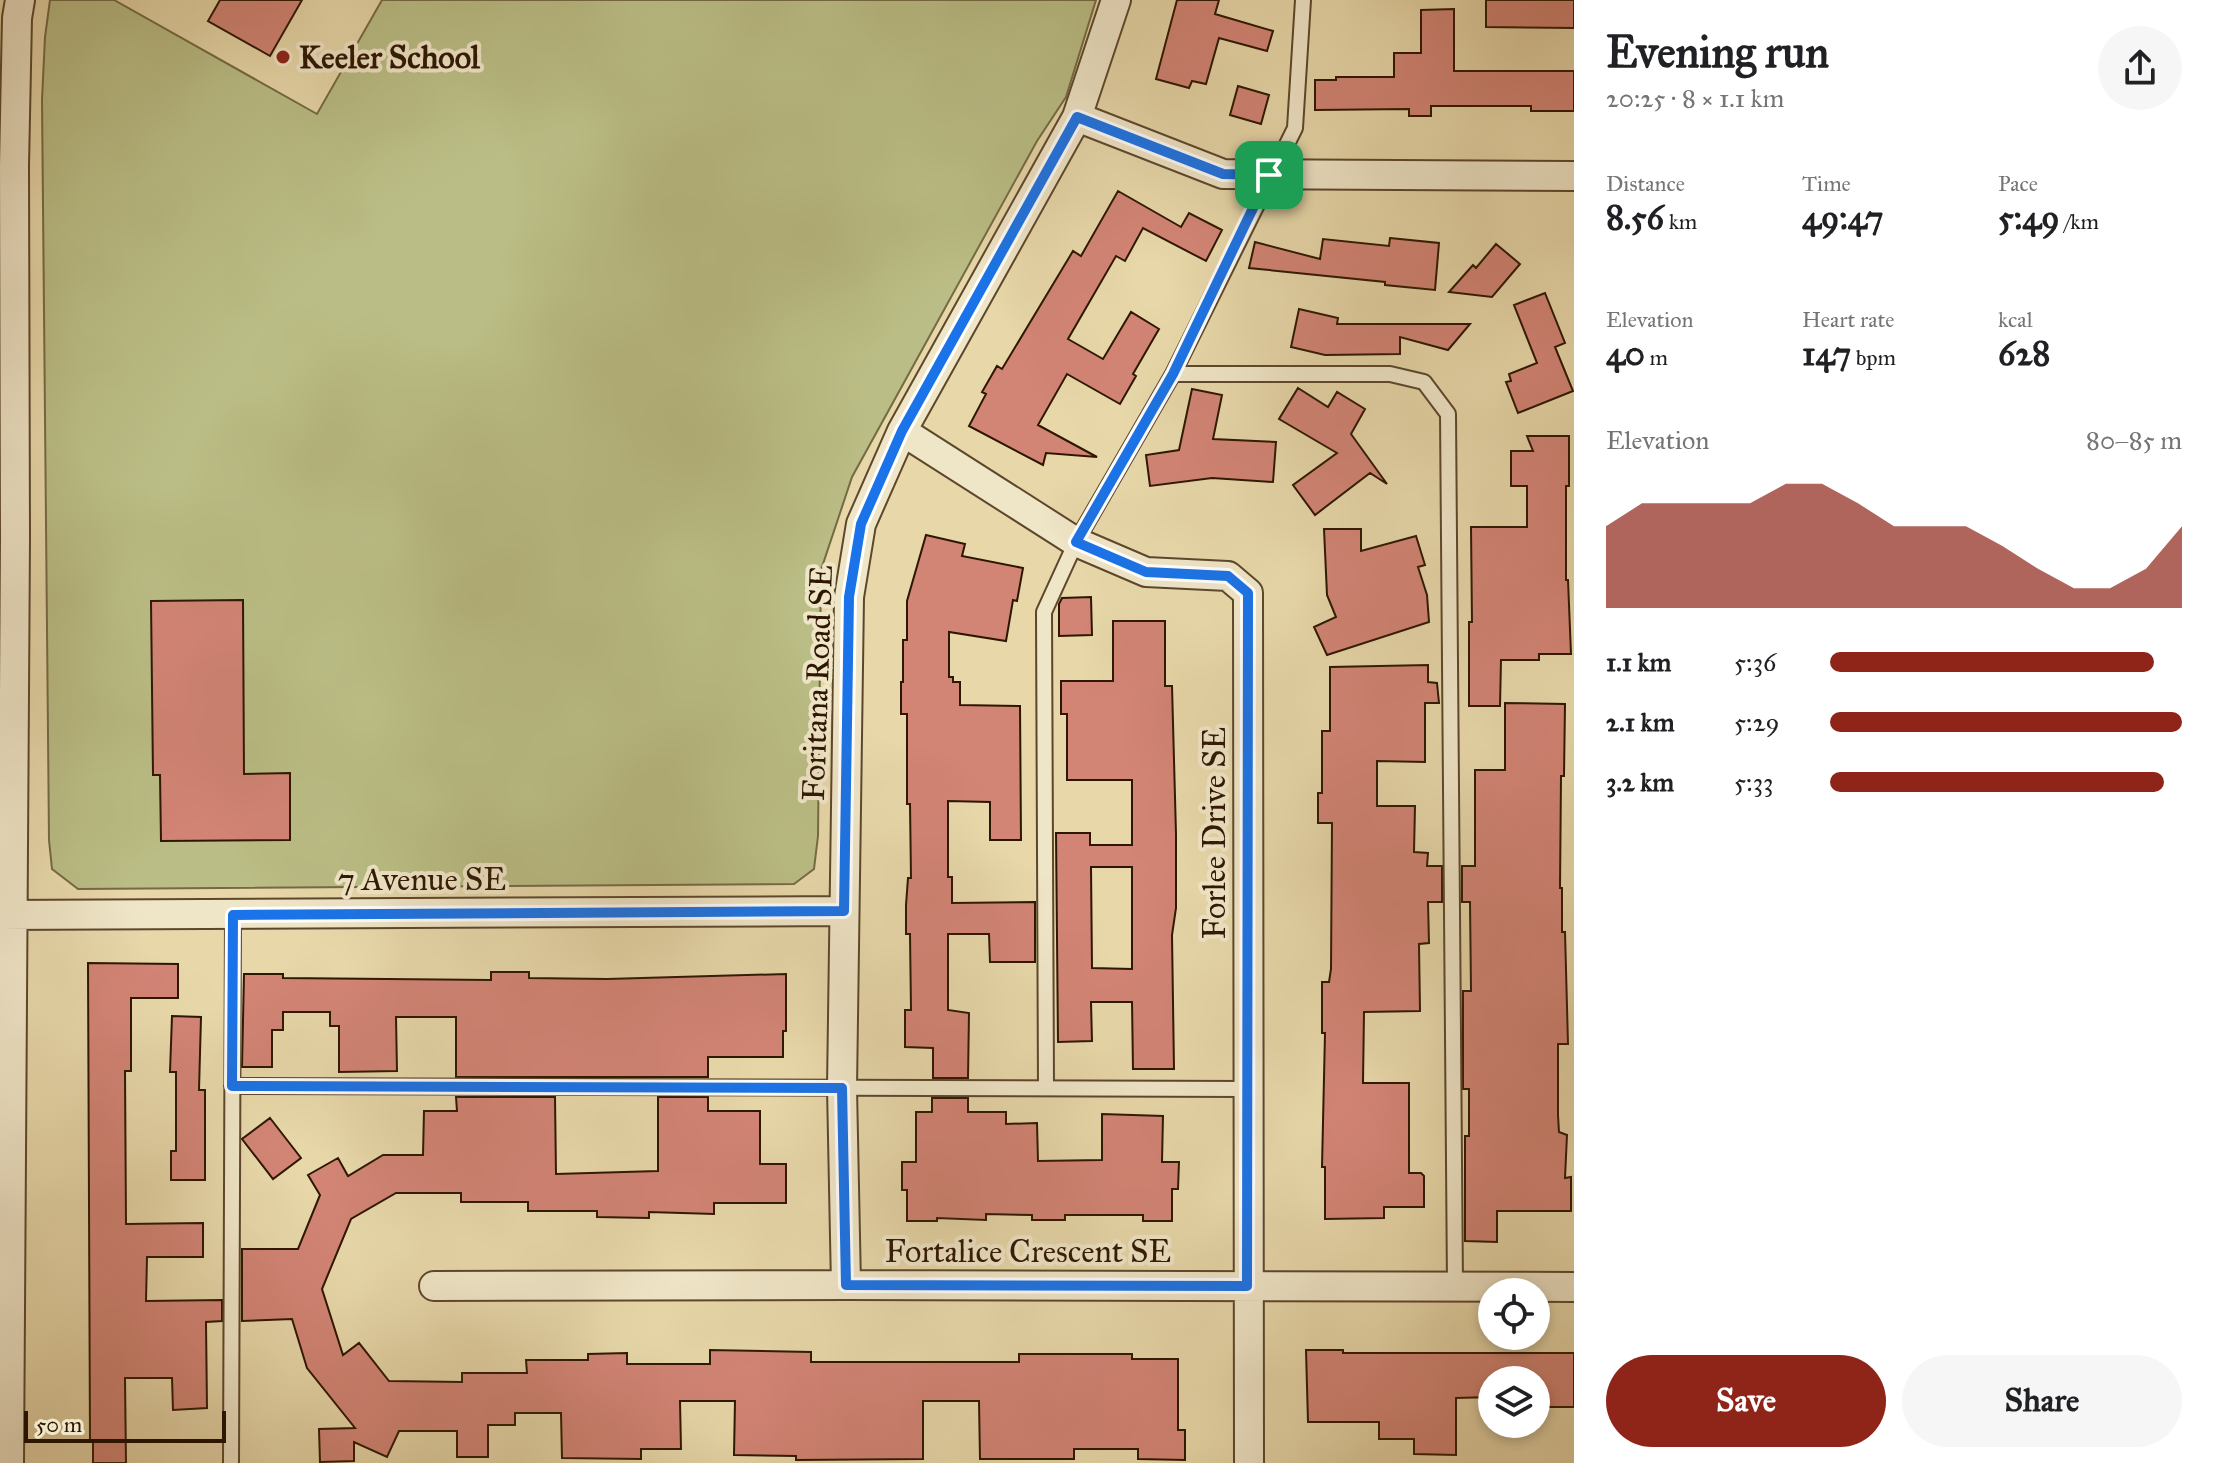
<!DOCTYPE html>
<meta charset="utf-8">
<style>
body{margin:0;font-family:"IM FELL Great Primer",serif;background:#f6f6f6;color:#202124;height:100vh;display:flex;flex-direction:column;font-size:30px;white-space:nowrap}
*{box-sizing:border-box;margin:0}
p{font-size:26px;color:#757577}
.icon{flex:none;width:44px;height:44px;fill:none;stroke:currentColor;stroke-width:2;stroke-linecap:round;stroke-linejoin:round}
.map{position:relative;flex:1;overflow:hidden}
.sheet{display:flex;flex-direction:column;background:#fff;width:640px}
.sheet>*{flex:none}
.controls{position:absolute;left:1478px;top:1278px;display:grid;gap:16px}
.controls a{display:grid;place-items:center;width:72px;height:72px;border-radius:50%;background:#fff;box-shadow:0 4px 12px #0003;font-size:40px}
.scale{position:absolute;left:24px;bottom:20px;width:202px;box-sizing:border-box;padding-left:8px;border:4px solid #2e1702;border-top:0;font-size:22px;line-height:28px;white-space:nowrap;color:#2e1702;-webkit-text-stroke:6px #efe5c7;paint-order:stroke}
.pin{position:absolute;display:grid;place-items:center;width:68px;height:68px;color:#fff;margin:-34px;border-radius:16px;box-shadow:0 4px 12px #0006}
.round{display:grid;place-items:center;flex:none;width:84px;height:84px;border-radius:42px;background:#f6f6f6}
.head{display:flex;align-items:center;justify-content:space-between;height:136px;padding:0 32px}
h1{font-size:44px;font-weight:700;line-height:60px}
.metrics{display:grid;grid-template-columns:repeat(3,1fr);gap:12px;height:136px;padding:8px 32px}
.metrics div{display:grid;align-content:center}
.metrics b{font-size:34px;font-weight:700}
.metrics small{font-size:22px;font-weight:400}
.metrics p{font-size:22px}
.chart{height:224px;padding:16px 32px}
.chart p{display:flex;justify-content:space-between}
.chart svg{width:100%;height:144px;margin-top:8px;fill:#8f2418;opacity:.7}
.cta{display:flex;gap:16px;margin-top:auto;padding:16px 32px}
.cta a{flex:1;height:92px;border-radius:48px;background:#8f2418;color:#fff;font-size:32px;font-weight:700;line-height:92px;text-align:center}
.cta a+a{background:#f6f6f6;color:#202124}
ul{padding:0 32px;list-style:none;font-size:26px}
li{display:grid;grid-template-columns:128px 96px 1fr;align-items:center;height:60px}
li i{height:20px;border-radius:10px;background:#8f2418}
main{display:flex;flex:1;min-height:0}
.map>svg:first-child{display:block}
.green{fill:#babd85;stroke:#746a44;stroke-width:2}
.building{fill:#d28475;stroke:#2e1702;stroke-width:2;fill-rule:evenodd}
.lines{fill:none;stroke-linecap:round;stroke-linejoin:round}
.lane-casing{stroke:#5c472c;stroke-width:18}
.street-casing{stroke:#5c472c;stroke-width:32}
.lane{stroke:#efe5c7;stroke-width:14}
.street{stroke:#efe5c7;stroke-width:28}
.route-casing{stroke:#fff;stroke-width:16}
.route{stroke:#1a73e8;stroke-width:10}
.poi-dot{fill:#8f2418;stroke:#efe5c7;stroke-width:3}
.labels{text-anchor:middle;stroke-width:8;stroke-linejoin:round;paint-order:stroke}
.poi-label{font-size:32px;font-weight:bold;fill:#2e1702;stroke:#efe5c7;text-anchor:start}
.street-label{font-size:32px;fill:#2e1702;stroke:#efe5c7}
</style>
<main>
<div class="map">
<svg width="1574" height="1463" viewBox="0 0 1574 1463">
<rect width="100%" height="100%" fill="#e7d7a9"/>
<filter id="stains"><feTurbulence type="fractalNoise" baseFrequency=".0025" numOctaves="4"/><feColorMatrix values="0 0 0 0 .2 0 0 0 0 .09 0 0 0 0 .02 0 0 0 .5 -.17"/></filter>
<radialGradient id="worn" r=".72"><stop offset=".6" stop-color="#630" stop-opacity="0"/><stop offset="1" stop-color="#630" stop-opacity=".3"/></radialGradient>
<path class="green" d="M50,0H114L317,114L382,0H1096L1066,97L1037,141L852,477L821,570L818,836L814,869L794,884L78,889L52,869L49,840L42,100L45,37Z"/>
<path class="building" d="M220,0H302L270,56L208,21Z
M1177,0H1219L1215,14L1273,31L1267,51L1219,38L1206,84L1192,81L1189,88L1156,79Z
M1486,0H1574V28L1486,27Z
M1454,9V71H1574V111H1531V106H1431V116H1409V109L1315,110V80H1336V77H1394V53H1421V10Z
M1238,86L1269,95L1261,124L1230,115Z
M1118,191L1181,227L1189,213L1222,230L1206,261L1143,228L1125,261L1116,256L1068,339L1103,359L1131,312L1159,329L1133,374L1136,376L1120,404L1067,374L1038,425L1097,457L1046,453L1043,465L969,426L986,394L982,392L997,366L1002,369L1073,251L1081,256Z
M1390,238L1439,243L1435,290L1385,285V282L1249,268L1255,242L1320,259L1323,239L1389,246Z
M1496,244L1520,264L1492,297L1449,292L1473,265L1476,268Z
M1545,293L1565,343L1555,347L1573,391L1518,413L1506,382L1511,381L1509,374L1537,363L1514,305Z
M1299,309L1338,318L1337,324H1470L1448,350L1400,337V354L1325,355L1291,347Z
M1298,388L1328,407L1337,392L1365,409L1351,434L1387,484L1370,473L1315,515L1293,485L1337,453L1279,419Z
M1192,389L1222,395L1213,439L1276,442L1273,482L1212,478L1150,486L1146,455L1179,450Z
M1527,436H1569V486H1566V580H1568L1571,654H1539V660H1501L1500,706H1469V622H1472L1471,527H1527V486H1511V451H1533Z
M1324,529H1361V551L1416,536L1425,565L1418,567L1427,595L1429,622L1327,655L1314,627L1336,617L1327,595Z
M926,535L965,544L962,556L1023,568L1017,601L1013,600L1006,641L949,632V677H953V682H960V705L1020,706L1021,840H990V802L948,801V877H952V903L1035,902V962H990L989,934H948V1010L969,1013L968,1078H933V1048L905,1047V1010H911L910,934H906V905L908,878H911L910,804H907V714H901V682H903V640H907V601Z
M1091,597L1092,635L1059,636V604L1062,598Z
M243,600L244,774L290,773V840L161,841L160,775H153L151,601Z
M1113,621H1165V686H1172L1176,834V908L1172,935L1174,1069H1133L1132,1002H1091L1092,1041L1058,1042L1056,833H1090V845H1132V780H1067V714H1061V681H1113ZM1091,867H1132V969L1092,968Z
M1428,665V682L1437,683L1439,703H1425V762L1377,761V806H1415L1414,852L1428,853L1427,866H1442V902H1428L1429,943L1419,944L1420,1011L1364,1012L1363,1083H1409V1173H1421L1424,1176V1207H1384V1218L1325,1219V1167H1322L1325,1033H1322V982H1329L1331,969L1332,823H1318V793H1322V731H1330V667Z
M1505,703L1565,704L1564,776H1561L1560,888H1562V932H1565L1568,1044H1558V1115L1559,1132L1567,1135L1565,1178L1571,1177V1211H1497V1242L1465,1241V1136H1469V1089H1463V991H1471L1470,902H1462V866H1475V770H1505Z
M88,963L178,964V998H131V1071H125L126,1224L203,1223V1257H147L146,1301L222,1300V1321L206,1322L207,1408L173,1410L172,1378H125L126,1463H93V1441H90Z
M491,972H529V978L607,979L786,974V1031H783V1057H708V1077H456V1017H396L397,1071L339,1072V1026H330V1012H283V1030H272V1067H242L244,974H283V978L491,980Z
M172,1016L201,1017L199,1090H205V1180H171V1151H176V1072H170Z
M456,1097H555L556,1174L658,1171V1097H708V1111H760V1164H786V1203H714V1214L649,1212V1218L597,1217V1211H528V1202H461V1193H396L351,1219L322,1289L343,1355L359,1343L389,1381L462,1382V1373H527L526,1360H588V1354L627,1353V1364H710V1350L811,1352V1362H1019V1354H1132V1359H1178V1430H1185V1460L1138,1459V1449H1074V1459H980L979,1401H923V1459L796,1460V1456L734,1455L735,1401H680L681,1449H641V1459L562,1458L561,1413H515V1425H488V1457H457V1431H399L387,1457L354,1442V1461L320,1462L319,1429L355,1428L307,1368L292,1319L242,1321V1249H298L320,1195L308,1175L338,1158L348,1176L383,1155H423L424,1111H457Z
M932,1098H968V1112H1006V1124L1037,1123L1038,1161L1102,1160V1114L1163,1116L1162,1162H1179L1178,1189H1172V1221H1143V1215H1065V1220H1032V1215L986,1214V1220L937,1218V1221H907V1190H902V1162H916V1112H932Z
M270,1118L301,1158L273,1179L242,1139Z
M1306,1350H1343V1353H1574V1407H1538V1380H1492V1397L1456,1398V1455L1414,1454V1439H1379V1422H1308Z"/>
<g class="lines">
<defs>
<path id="lane" d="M1173,374H1390L1424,382L1448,414L1455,1285
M232,1086L1247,1089
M1046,1088L1044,612L1076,542L1173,374L1295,128L1303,0
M231,1463L233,915"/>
<path id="street" d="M1077,117L1223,174L1574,176
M902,431L1076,542L1146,572L1228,576L1248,593L1249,1463
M0,915L844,911
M846,1285L842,1088L849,597L861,524L902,431L1077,117L1116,0
M434,1286L846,1285L1574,1287
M9,1463L15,538L14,165L17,18L20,0"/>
</defs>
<use href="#lane" class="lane-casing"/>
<use href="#street" class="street-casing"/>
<use href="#lane" class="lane"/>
<use href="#street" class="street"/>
</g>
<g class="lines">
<defs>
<path id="route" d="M1077,117L1223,174L1269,175L1173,374L1076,542L1146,572L1228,576L1248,593L1247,1286L846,1285L842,1088L232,1086L233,915L844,911L849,597L861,524L902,431Z"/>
</defs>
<use href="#route" class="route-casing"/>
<use href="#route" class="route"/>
</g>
<circle class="poi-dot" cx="283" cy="57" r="8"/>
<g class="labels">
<g class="poi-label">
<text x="299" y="68">Keeler School</text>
</g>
<g class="street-label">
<text transform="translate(817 683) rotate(-88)" y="11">Foritana Road SE</text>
<text transform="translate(1214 833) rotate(-90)" y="11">Forlee Drive SE</text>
<text x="422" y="890">7 Avenue SE</text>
<text x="1028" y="1262">Fortalice Crescent SE</text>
</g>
</g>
<rect width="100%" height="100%" filter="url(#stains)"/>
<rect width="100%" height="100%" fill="url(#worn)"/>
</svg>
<div class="controls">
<a><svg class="icon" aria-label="locate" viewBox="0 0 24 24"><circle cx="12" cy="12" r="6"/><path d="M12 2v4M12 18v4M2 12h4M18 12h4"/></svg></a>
<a><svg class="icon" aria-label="layers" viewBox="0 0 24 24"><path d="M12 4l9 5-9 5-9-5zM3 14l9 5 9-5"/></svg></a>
</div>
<div class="scale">50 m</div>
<div class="pin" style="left:1269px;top:175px;background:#1e9e55"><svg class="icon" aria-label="arrive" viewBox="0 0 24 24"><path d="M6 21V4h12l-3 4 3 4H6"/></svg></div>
</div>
<section class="sheet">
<div class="head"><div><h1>Evening run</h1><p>20:25 · 8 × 1.1 km</p></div><a class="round"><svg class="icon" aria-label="share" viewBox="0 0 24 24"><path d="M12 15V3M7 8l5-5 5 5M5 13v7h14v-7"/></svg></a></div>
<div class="metrics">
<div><p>Distance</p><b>8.56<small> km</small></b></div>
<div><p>Time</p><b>49:47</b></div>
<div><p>Pace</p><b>5:49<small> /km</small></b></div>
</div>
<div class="metrics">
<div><p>Elevation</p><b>40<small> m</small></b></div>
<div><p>Heart rate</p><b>147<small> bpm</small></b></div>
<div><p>kcal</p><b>628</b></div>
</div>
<div class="chart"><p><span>Elevation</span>80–85 m</p>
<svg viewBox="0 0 160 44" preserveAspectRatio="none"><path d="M0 44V19L10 12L20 12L30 12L40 12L50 6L60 6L70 12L80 19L90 19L100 19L110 25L120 32L130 38L140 38L150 32L160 19V44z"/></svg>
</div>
<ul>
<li><b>1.1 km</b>5:36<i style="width:92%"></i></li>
<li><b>2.1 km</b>5:29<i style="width:100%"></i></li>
<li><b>3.2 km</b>5:33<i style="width:95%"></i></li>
</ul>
<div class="cta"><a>Save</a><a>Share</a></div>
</section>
</main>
